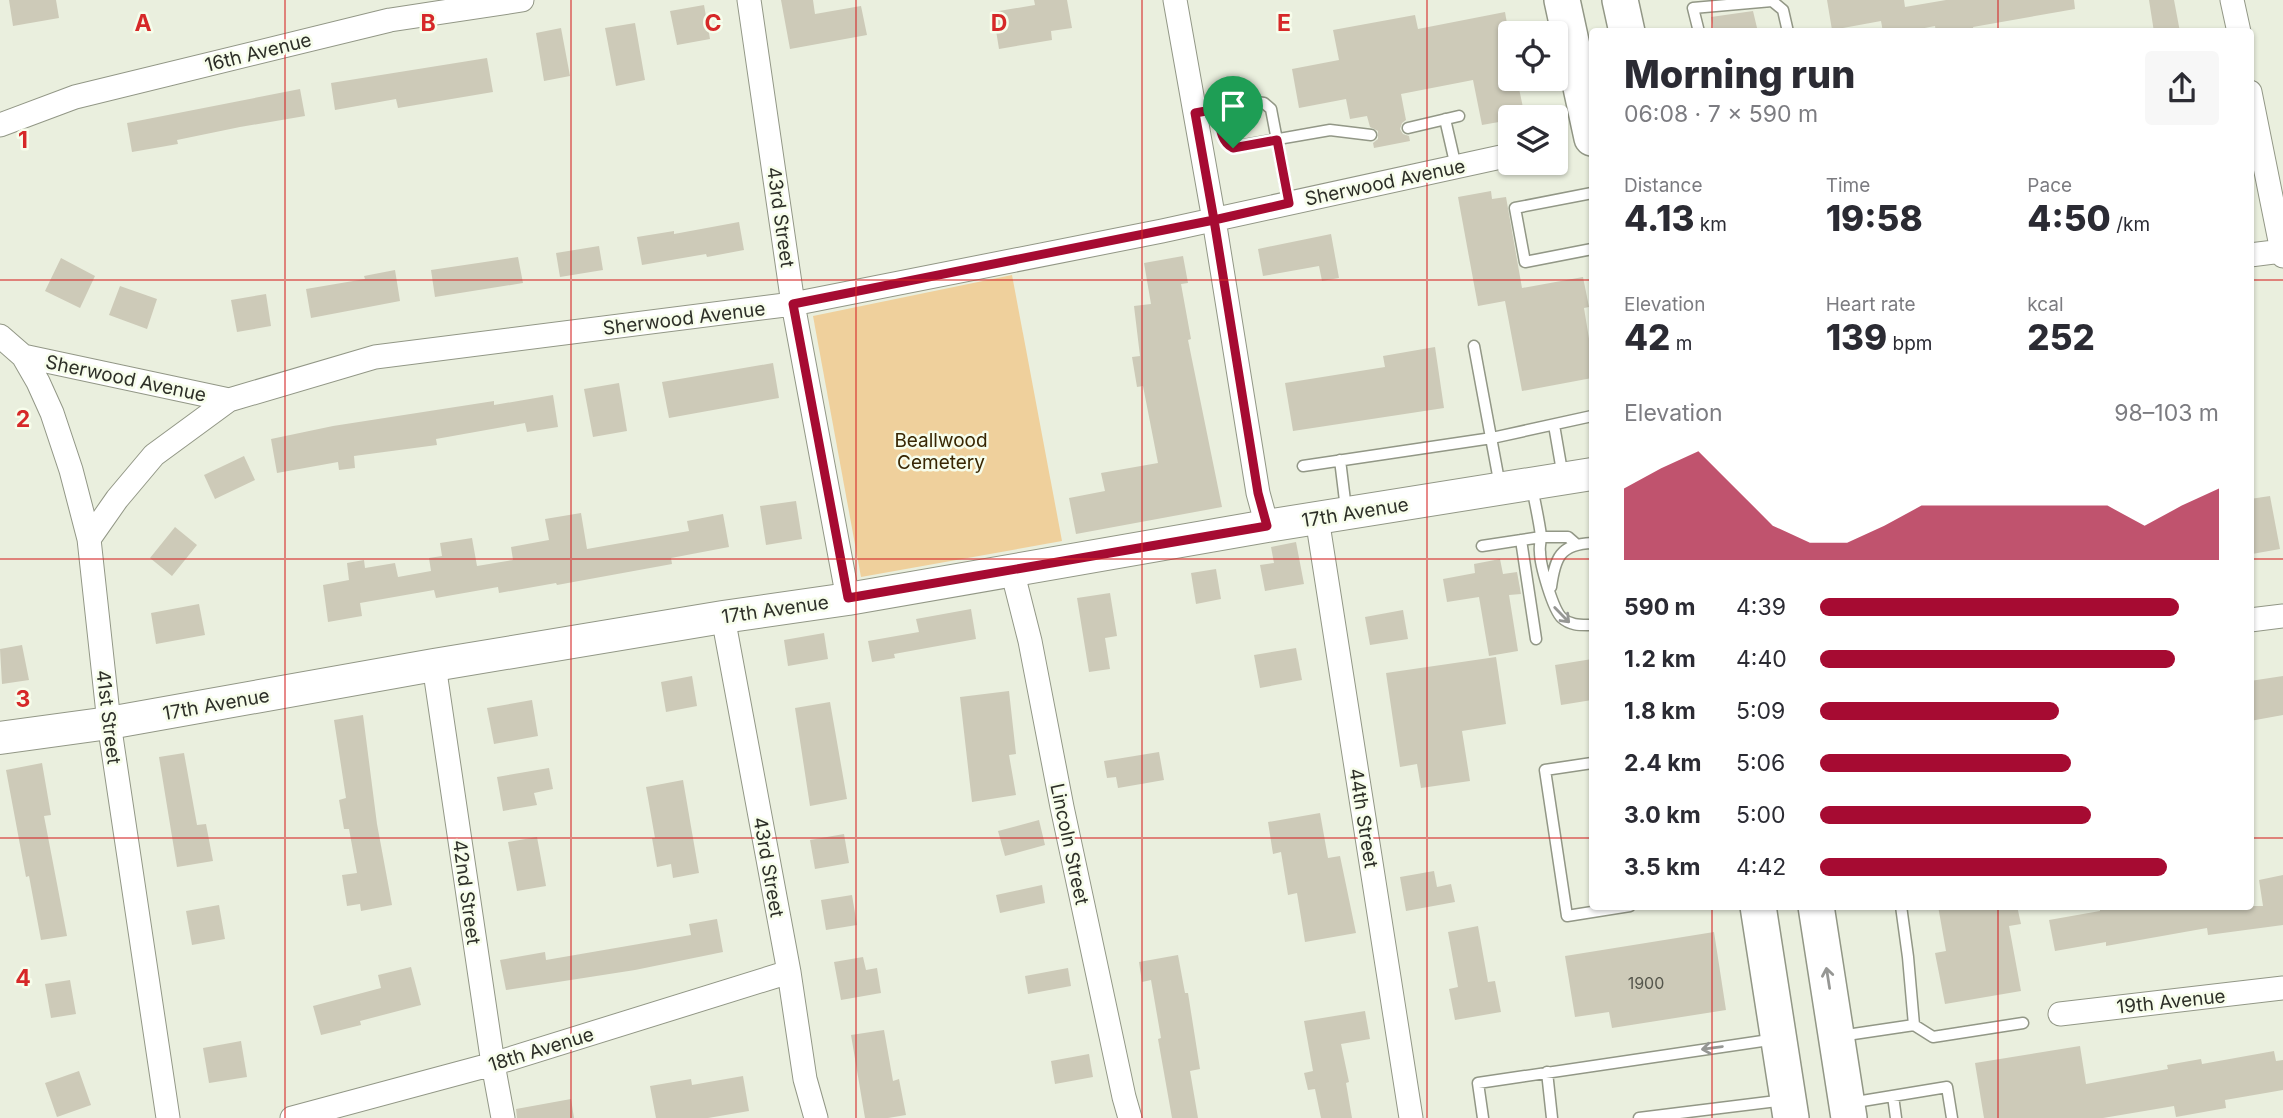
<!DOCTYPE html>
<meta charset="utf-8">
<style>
body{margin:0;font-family:Inter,sans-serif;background:#f7f7f7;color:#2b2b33;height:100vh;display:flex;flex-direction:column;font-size:26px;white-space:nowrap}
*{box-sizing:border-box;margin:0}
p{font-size:23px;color:#7c7c81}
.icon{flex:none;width:38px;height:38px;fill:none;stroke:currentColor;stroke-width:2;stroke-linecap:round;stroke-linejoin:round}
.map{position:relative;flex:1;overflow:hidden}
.side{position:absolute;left:1589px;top:28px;width:665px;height:882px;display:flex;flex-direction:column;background:#fff;border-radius:7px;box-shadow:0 2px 5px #0004}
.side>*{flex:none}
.fabs{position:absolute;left:1498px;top:21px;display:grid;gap:14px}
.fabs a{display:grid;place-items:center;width:70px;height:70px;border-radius:7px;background:#fff;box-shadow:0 2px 5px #0004;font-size:35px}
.pin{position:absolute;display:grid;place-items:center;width:60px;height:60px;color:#fff;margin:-72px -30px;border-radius:50% 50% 50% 0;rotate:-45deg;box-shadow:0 0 7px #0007}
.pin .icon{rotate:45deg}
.round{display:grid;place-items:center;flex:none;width:74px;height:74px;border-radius:7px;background:#f7f7f7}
.summary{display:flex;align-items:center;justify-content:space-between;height:119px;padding:0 35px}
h1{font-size:38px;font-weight:800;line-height:52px}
.metrics{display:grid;grid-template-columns:repeat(3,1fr);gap:10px;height:119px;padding:7px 35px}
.metrics div{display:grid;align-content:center}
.metrics b{font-size:35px;font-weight:800}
.metrics small{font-size:19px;font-weight:400}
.metrics p{font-size:19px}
.chart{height:196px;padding:14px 35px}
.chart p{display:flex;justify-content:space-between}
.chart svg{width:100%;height:126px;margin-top:7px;fill:#a60b32;opacity:.7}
ul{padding:0 35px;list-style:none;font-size:23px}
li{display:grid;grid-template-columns:112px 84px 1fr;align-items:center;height:52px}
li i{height:18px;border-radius:9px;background:#a60b32}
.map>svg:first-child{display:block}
.green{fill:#efd09c}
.building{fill:#cdcab8}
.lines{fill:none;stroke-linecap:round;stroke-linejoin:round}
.lane-casing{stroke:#929786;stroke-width:13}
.street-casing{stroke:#929786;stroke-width:25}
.secondary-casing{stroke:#929786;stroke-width:34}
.primary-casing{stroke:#929786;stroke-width:38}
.lane{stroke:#fff;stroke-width:10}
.street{stroke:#fff;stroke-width:23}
.secondary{stroke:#fff;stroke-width:32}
.primary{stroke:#fff;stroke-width:35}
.oneway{stroke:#969794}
.route-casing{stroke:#fff;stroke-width:14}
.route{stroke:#a60b32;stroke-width:9}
.grid{fill:none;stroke:#d62828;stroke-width:2;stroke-opacity:0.55}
.labels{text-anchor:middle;stroke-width:5;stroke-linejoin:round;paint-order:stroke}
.number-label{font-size:16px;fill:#55564c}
.street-label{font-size:19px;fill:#2d2f28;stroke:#f7fdeb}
.park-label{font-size:19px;fill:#382603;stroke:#f7fdeb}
.grid-label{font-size:23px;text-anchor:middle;font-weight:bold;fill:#d62828;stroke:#f7fdeb;stroke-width:5;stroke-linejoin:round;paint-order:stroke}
</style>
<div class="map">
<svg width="2283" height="1118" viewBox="0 0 2283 1118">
<rect width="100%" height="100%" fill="#eaefde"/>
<path class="green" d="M1012,275L1062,541L861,577L813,316Z"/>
<path class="building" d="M9,0H56L59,18L13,26Z
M781,0H813L815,14L861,6L867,35L790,49Z
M1034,0H1067L1072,28L1051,31L1052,40L999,49L993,12L1035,5Z
M1827,0H1904L1905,7L1946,0H2074L2075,9L1973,27L1974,32H1936L1935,26L1904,32H1883L1881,21L1832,30Z
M2149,0H2174L2180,32H2154Z
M704,5L710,39L677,45L670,11Z
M1753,11L1758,32H1714L1711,17Z
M1505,12L1510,41V79H1517L1525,117H1510V120L1482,125L1473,80L1401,94L1406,120L1402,123L1400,129L1403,134L1409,136L1410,141L1374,148L1373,143L1378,139V131L1370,127L1367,116L1350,119L1346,99L1299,108L1292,69L1339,60L1333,30L1415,15L1418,29Z
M635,23L645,80L616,86L605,28Z
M561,28L570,76L544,81L536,33Z
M487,58L493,92L398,108L396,99L335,110L331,83Z
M300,89L305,116L240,127L177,140L178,144L132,152L127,123Z
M1491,191L1492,199L1506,197L1522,288L1583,277L1589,307L1584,308L1592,357V378L1522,391L1505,301L1478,306L1458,197Z
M739,222L744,250L707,257L706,254L642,265L637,237L674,231V234Z
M1331,234L1339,278L1322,281L1319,266L1263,276L1258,249Z
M599,246L603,270L560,277L556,253Z
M1183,256L1188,283L1181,284L1191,339L1188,340L1222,507L1076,534L1069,498L1105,491L1101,473L1158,463L1143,386L1137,387L1132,357L1140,356L1134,306L1151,304L1144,263Z
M518,257L523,283L435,297L431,270Z
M61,258L95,276L80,308L45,291Z
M395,270L400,301L311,318L306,289L365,279L364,276Z
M120,286L157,299L147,329L109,315Z
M266,294L271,326L237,332L231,300Z
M1435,347L1444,408L1293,431L1285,383L1385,367L1383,356Z
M773,363L779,398L669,418L662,382Z
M619,383L627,431L593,437L584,389Z
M553,395L558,427L527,432L525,423L436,439L437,445L354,456L355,468L339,470L338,462L277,473L271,439L333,426L494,401V405Z
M244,456L255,480L215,499L204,475Z
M2270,496L2280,549L2252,554L2250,499Z
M796,501L802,539L766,545L760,506Z
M581,513L587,549L689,531L687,521L723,514L729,547L671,558L672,564L557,585L556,583L499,593L498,587L436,598L434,590L360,603L362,616L328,622L323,585L349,580L347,563L364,560L365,568L395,563L398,577L431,571L429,558L442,556L440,543L472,538L477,566L513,560L511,547L549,540L545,519Z
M175,527L197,545L172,576L150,558Z
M1296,542L1304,584L1265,591L1260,565L1274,563L1271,547Z
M1500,559L1503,574L1517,572L1521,594L1509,595L1518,651L1489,656L1479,597L1447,602L1443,579L1475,573L1474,564Z
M1216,569L1221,599L1196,604L1191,573Z
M1110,593L1117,636L1105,638L1110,669L1089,672L1077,598Z
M199,604L205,635L156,644L151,613Z
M971,609L976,639L894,654L895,658L872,662L868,641L919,632L916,619Z
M1403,610L1408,639L1370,645L1365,617Z
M824,633L828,659L788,666L784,640Z
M22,645L29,680L2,684L0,649Z
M1296,648L1302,680L1260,688L1254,655Z
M1496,657L1506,724L1462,731L1470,781L1421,788L1417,764L1400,767L1386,673Z
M1592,659V700L1561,705L1555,665Z
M692,676L697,706L666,712L661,682Z
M2283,676V715L2250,721V681Z
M1009,691L1016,754L1009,755L1016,795L972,802L960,697Z
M532,700L538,736L494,744L487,708Z
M830,702L847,799L810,806L795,708Z
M363,715L377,824L392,905L361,911L360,904L347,906L342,875L357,873L349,829H344L339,800L346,798L334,720Z
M1159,752L1164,780L1118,788L1116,777L1107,778L1104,761Z
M184,753L197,825L206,824L213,861L177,867L159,757Z
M42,763L51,815L44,816L67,936L41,940L29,876L26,877L6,770Z
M549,768L553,789L534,793L537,805L503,811L497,777Z
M683,780L699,873L673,878L671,864L657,867L652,838H655L646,787Z
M1320,813L1328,858L1340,856L1356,933L1305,942L1297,893L1288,895L1281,852L1273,854L1268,822Z
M1039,820L1045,845L1005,856L998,831Z
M844,834L849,863L815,869L810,840Z
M537,837L546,886L517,891L508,842Z
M1434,871L1437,887L1451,884L1455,902L1406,911L1400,877Z
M2283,875V925L2208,935L2207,928L2106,946V942L2055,951L2049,920L2100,911V908L2111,906H2263L2259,880Z
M1042,885L1045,903L1000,913L996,895Z
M852,895L857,925L826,930L821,900Z
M219,905L225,939L192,945L186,911Z
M1938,906H2017L2021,924L2009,926L2021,991L1945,1004L1935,953L1946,951Z
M717,919L723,952L635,970L506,990L500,960L545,952L546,960L691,935L689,924Z
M1478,926L1488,982L1495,981L1501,1012L1455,1020L1449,989L1458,987L1448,932Z
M1714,932L1726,1010L1612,1028L1609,1012L1575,1017L1565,956Z
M1178,955L1185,993H1188L1200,1069L1190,1071L1198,1118H1172L1158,1039L1161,1038L1151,980L1142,982L1139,962Z
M863,957L866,970L877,968L881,993L841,1000L834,962Z
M411,967L421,1005L360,1021L361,1025L321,1035L313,1006L381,988L378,975Z
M1068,968L1071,986L1028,994L1025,976Z
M70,980L76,1014L51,1018L45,984Z
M1365,1011L1370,1039L1341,1044L1349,1082L1346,1083L1352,1118H1321L1315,1089L1308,1090L1304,1073L1313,1071L1304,1021Z
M884,1030L893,1081L899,1079L906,1115L888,1118H865L851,1035Z
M241,1041L247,1077L209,1083L203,1048Z
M2080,1046L2086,1084L2168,1069L2167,1065L2201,1059L2202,1064L2274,1051L2276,1061L2283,1060V1090L2225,1100L2226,1108L2176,1117L2174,1106L2103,1118H1984L1975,1063Z
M1089,1054L1093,1077L1055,1084L1051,1061Z
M79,1071L91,1105L57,1117L45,1083Z
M743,1076L749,1111L708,1118H656L650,1086L691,1079L692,1085Z
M571,1099L574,1118H517L516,1109Z"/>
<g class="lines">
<defs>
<path id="lane" d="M1699,32L1693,8L1772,1L1783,10L1788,32
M1217,109C1220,123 1219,141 1233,147L1330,130L1371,135
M1195,113L1256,102L1264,103L1271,109L1289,203
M1445,119L1456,167
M1408,128L1459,116
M1592,193L1515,208L1525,262L1592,249
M1474,346L1500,486
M1554,425L1563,477
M1340,460L1346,509
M1303,466L1492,438L1592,416
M1532,487C1535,503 1539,520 1541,536C1541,541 1539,547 1540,552C1540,565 1553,610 1562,618C1571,626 1581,625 1592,625
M1521,540L1536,639
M1482,546L1541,537H1568L1576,544
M1551,587C1555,558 1560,544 1592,543
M1592,763L1545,770L1567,916L1630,906
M1901,906L1908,957L1914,1025
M1840,1036L1914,1025L1933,1037L2023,1023
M1547,1072L1552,1118
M1893,1096L1896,1118
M1850,1103L1947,1087L1952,1118
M1483,1118L1478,1083L1776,1039
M1639,1118L1785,1100"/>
<path id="street" d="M749,0L793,304L848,599
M1175,0L1214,220L1258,493L1267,526
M2232,0L2239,32
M2250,92L2283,256
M0,125L75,97L390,20L522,0
M2250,255L2283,251
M0,336L23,356L38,382L52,413L71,470L89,539L109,723L168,1118
M23,356L229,400L375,357L793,304L1162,231L1510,155
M1317,518L1411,1118
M89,539L117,499L154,455L229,400
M1012,570L1030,641L1062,807L1124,1097L1130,1118
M723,617L789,972L805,1079L816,1118
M2250,620L2283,616
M434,665L493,1064L503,1118
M2060,1014L2283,988
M292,1118L493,1064L789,972"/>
<path id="secondary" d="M0,738L109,723L434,665L723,617L848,599L1267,526L1592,474"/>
<path id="primary" d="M1562,0L1592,138
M1620,0L1627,32
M1758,906L1791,1118
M1816,906L1849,1118"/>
</defs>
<use href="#lane" class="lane-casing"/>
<use href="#street" class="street-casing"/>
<use href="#secondary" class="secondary-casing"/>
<use href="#primary" class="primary-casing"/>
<use href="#lane" class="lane"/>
<use href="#street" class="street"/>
<use href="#secondary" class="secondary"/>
<use href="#primary" class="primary"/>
</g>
<defs><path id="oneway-shaft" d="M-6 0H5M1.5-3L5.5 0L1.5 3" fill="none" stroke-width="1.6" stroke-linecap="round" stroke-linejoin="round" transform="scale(1.75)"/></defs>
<g class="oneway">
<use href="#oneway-shaft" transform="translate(1562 615) rotate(46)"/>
<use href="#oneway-shaft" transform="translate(1828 978) rotate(-99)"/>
<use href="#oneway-shaft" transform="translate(1712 1048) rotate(172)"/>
</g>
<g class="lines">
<defs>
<path id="route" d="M1233,148C1219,141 1220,123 1217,109L1195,113L1214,220L793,304L848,598L1267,526L1258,493L1214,220L1289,203L1277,140L1233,148"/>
</defs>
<use href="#route" class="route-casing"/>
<use href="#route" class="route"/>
</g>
<path class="grid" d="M285,0V1118M571,0V1118M856,0V1118M1142,0V1118M1427,0V1118M1712,0V32M1998,0V32M0,280H1592M2250,280H2283M0,559H1592M2250,559H2283M0,838H1592M2250,838H2283M1712,906V1118M1998,906V1118"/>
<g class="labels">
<g class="number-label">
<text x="1646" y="989">1900</text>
</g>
<g class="street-label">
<text transform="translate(258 52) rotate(-14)" y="7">16th Avenue</text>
<text transform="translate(1385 182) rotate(-12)" y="7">Sherwood Avenue</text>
<text transform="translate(781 217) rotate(82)" y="7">43rd Street</text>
<text transform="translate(684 318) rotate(-7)" y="7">Sherwood Avenue</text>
<text transform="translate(126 378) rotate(12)" y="7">Sherwood Avenue</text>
<text transform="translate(1355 512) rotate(-9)" y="7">17th Avenue</text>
<text transform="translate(775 609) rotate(-8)" y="7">17th Avenue</text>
<text transform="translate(216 704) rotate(-10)" y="7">17th Avenue</text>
<text transform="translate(109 717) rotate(83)" y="7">41st Street</text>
<text transform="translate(1364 818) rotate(81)" y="7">44th Street</text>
<text transform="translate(1070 844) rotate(78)" y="7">Lincoln Street</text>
<text transform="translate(769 867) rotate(80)" y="7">43rd Street</text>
<text transform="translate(467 892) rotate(82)" y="7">42nd Street</text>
<text transform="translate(2171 1001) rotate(-6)" y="7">19th Avenue</text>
<text transform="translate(541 1049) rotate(-17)" y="7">18th Avenue</text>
</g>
<g class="park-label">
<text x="941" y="447">Beallwood<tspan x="941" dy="22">Cemetery</tspan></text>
</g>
</g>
<g class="grid-label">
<text x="143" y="31">A</text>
<text x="428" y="31">B</text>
<text x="713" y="31">C</text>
<text x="999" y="31">D</text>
<text x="1284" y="31">E</text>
<text x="23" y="148">1</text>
<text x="23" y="427">2</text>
<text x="23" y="707">3</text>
<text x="23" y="986">4</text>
</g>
</svg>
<div class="fabs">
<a><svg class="icon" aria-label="locate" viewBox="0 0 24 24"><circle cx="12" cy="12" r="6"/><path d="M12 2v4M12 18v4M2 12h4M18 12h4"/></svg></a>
<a><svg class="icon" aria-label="layers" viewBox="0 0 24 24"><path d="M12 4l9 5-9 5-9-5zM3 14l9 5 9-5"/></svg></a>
</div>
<div class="pin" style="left:1233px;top:148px;background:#1e9e55"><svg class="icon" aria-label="arrive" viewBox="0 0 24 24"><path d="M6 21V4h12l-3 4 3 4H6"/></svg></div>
<section class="side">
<div class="summary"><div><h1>Morning run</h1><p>06:08 · 7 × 590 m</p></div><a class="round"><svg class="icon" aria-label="share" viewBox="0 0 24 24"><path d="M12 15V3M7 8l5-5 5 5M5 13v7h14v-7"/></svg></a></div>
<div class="metrics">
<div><p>Distance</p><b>4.13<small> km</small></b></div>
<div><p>Time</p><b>19:58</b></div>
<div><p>Pace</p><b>4:50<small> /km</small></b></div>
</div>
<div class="metrics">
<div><p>Elevation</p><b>42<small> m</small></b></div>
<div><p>Heart rate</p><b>139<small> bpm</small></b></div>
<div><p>kcal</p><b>252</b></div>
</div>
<div class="chart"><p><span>Elevation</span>98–103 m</p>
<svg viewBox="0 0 160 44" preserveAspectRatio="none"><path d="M0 44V19L10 12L20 6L30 19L40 32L50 38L60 38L70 32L80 25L90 25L100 25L110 25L120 25L130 25L140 32L150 25L160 19V44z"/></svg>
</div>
<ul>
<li><b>590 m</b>4:39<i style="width:90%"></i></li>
<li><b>1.2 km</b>4:40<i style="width:89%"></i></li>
<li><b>1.8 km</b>5:09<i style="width:60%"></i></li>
<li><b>2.4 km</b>5:06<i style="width:63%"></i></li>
<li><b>3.0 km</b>5:00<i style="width:68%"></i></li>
<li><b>3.5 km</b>4:42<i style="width:87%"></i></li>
</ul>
</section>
</div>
